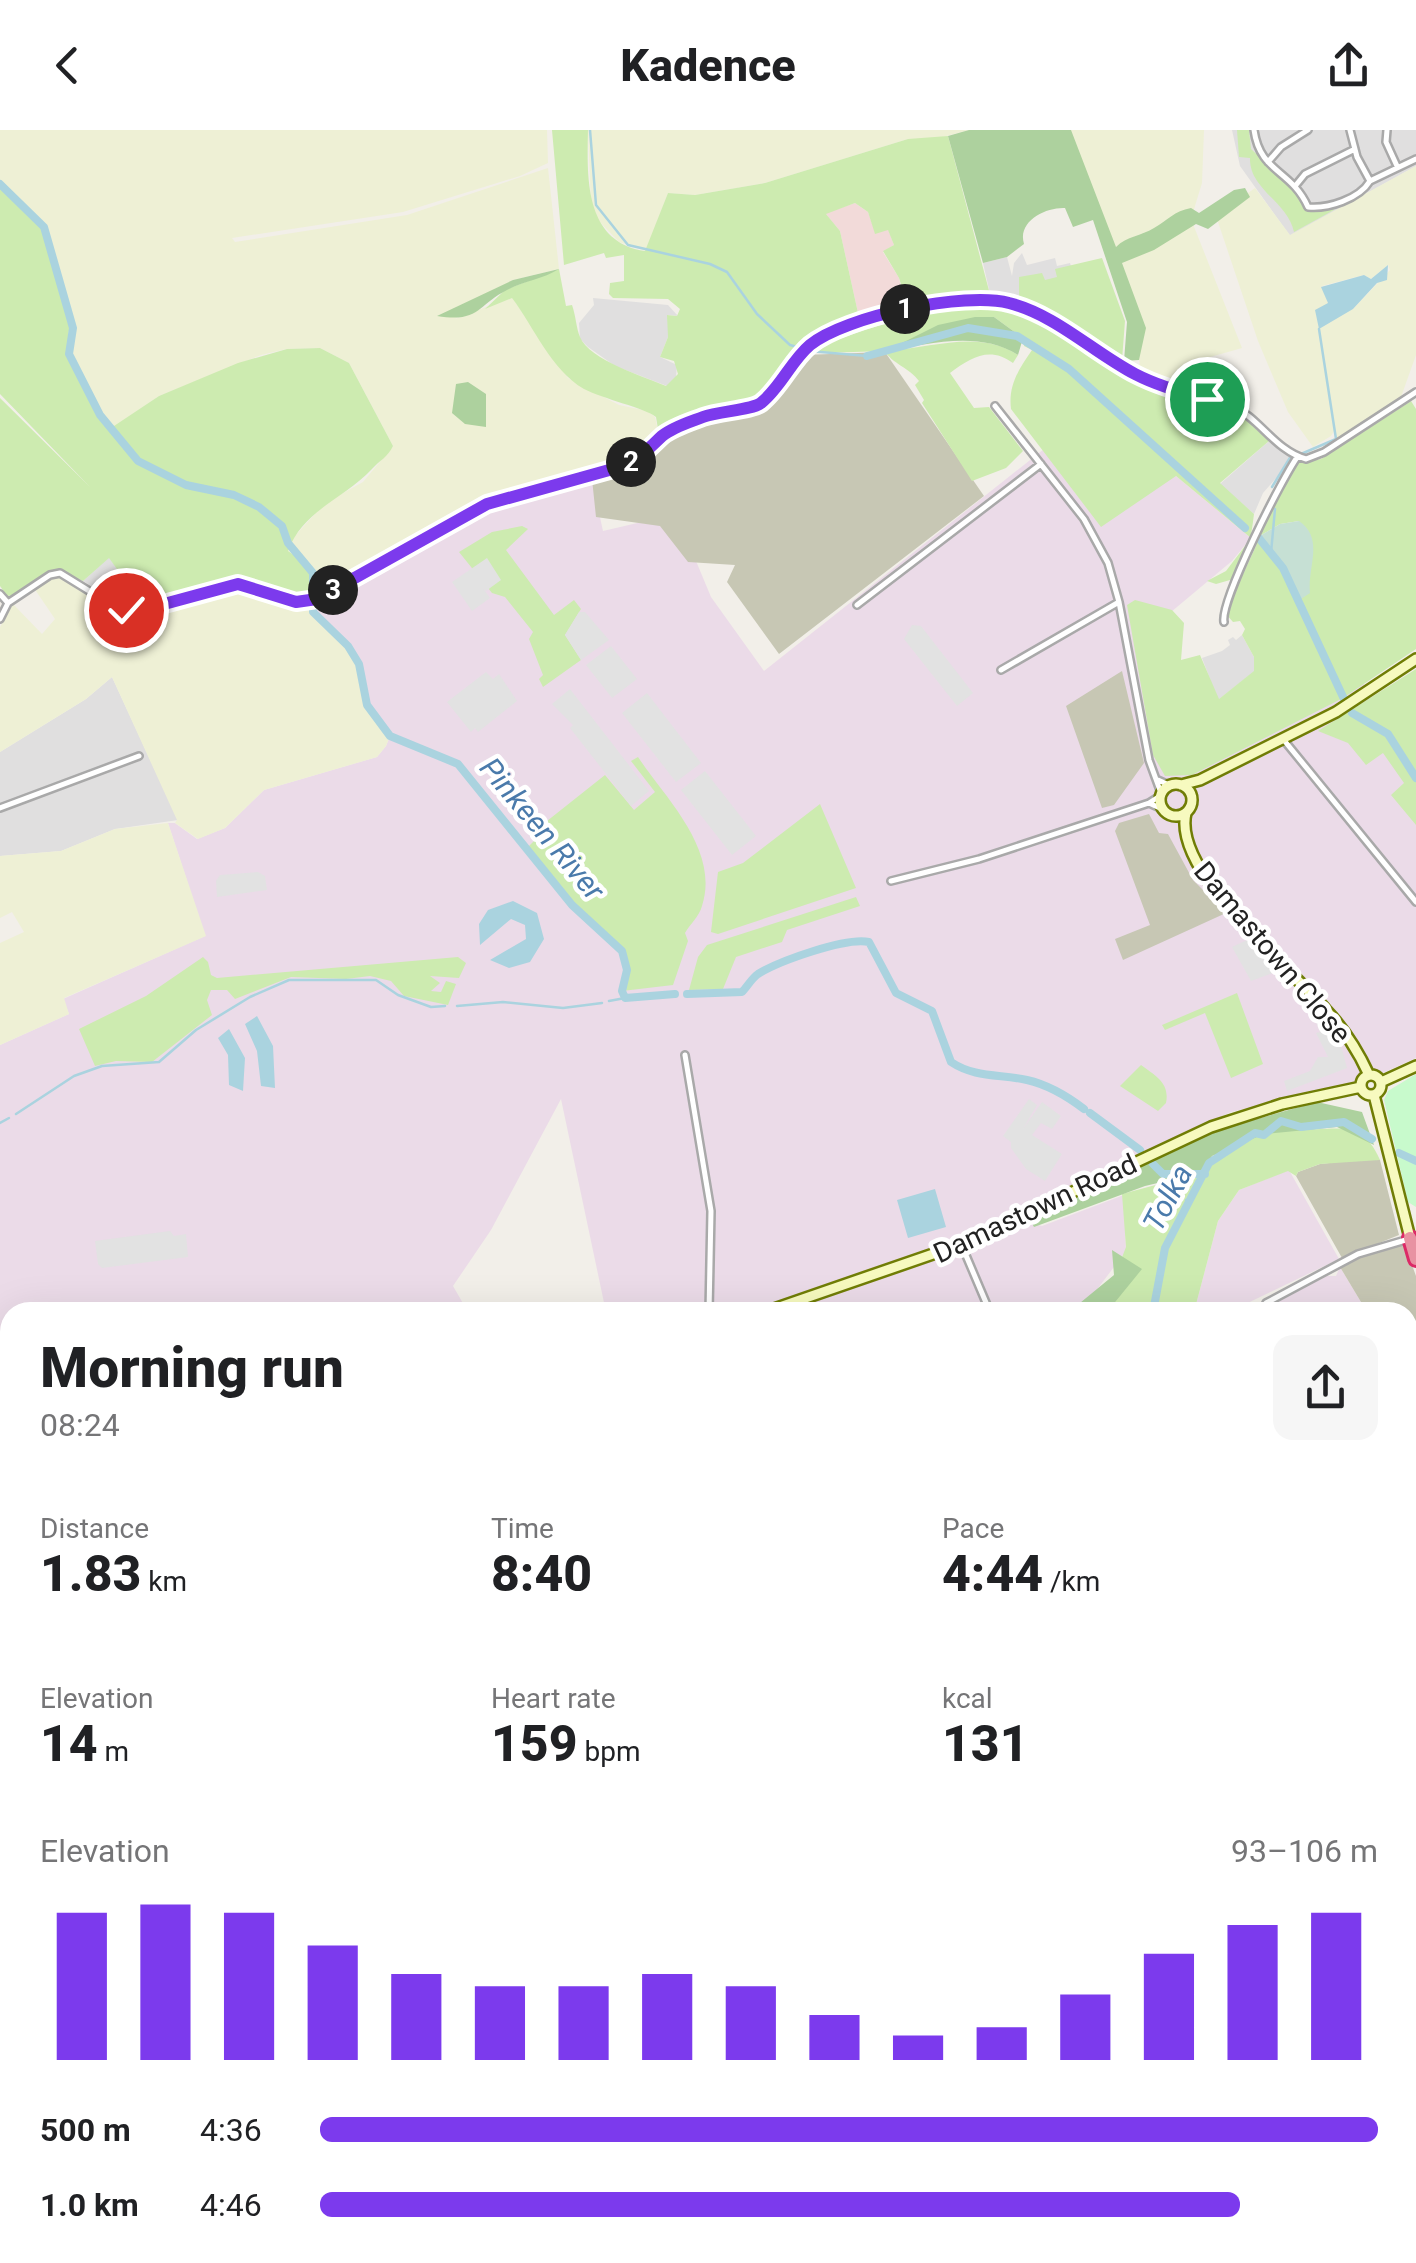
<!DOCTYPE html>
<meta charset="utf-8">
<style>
body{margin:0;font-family:Roboto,sans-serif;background:#f6f6f6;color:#202124;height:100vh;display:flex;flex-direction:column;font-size:38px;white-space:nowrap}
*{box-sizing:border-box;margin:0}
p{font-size:32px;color:#757577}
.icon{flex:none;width:55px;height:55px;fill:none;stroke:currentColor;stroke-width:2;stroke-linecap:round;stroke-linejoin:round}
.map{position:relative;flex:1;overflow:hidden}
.details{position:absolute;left:0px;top:1172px;width:1418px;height:962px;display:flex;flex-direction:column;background:#fff;border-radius:30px 30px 0 0;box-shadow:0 10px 40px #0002}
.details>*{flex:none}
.pin{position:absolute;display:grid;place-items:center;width:85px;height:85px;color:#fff;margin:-42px;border:5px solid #fff;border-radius:50%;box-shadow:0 2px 10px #0007}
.km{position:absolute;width:50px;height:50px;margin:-25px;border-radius:50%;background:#222;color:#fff;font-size:28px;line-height:50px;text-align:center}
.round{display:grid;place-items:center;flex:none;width:105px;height:105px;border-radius:20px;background:#f6f6f6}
.summary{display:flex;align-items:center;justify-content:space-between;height:170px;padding:0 40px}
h1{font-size:55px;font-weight:800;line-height:75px}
.stats{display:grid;grid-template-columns:repeat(3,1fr);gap:15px;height:170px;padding:10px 40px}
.stats div{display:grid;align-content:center}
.stats b{font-size:50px;font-weight:800}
.stats small{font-size:28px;font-weight:400}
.stats p{font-size:28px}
.chart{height:280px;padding:20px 40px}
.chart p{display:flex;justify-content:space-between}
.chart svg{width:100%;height:180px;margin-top:10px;stroke:#7c3aed;stroke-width:6}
ul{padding:0 40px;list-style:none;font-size:32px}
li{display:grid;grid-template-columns:160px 120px 1fr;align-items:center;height:75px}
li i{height:25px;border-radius:12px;background:#7c3aed}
header{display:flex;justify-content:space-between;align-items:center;height:130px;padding:0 40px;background:#fff;font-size:45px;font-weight:800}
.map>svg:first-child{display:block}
.residential{fill:#e0dfdf}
.commercial{fill:#f2dad9}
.industrial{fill:#ebdbe8}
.construction{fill:#c7c7b4}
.farmland{fill:#eef0d5;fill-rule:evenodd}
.grass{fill:#cdebb0;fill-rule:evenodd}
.forest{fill:#add19e}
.wetland{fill:#c6e0d4}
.park{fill:#c8facc}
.parking{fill:#e2e2e2}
.water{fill:#aad3df}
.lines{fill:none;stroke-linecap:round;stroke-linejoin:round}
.stream{stroke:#aad3df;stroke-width:2.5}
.river{stroke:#aad3df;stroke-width:8}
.street-casing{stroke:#a9a9a9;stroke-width:10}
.secondary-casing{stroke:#707d05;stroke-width:14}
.highway-casing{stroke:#dc2a67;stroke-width:18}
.street{stroke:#fff;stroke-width:5}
.secondary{stroke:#f7fabf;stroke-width:9}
.highway{stroke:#e892a2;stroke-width:12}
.route-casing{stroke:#fff;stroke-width:20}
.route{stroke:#7c3aed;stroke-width:12}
.labels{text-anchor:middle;stroke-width:9;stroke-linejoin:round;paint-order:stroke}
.street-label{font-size:28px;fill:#222;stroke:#fff}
.water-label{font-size:30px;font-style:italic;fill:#4a7aab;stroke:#fff}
</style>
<header><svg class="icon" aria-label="back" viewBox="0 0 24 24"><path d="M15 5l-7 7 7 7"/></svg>Kadence<svg class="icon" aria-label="share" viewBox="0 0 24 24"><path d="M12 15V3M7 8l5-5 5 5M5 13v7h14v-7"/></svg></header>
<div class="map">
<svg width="1416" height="2133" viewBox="0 0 1416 2133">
<rect width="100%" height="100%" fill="#f2efe9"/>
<path class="residential" d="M1232,0H1416V36L1290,106L1240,36Z
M1022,123L1027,135L1055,128L1057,136L1070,133L1078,157L1069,197L1019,172L991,168L983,133L1007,127L1012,146L1014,133Z
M593,168L668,175L678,186L668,185V207L660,227L677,235L676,247L667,256L615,236L588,217L580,209L579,193L594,175Z
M1269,311L1294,328L1263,363L1254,384L1220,354Z
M109,427L122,446L137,455L125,477L83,451Z
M1242,505L1254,527L1255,541L1218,570L1202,528L1222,521L1230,515L1228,510L1233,507L1236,510Z
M112,547L178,690L115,699L61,721L0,726V622L86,569Z
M1412,1236L1416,1239V1403L1408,1407V1239Z
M1416,1411V1716L1408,1721V1414Z
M1413,1756L1416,2133H1397L1396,2125H1408V1758Z"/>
<path class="commercial" d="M855,73L868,82L873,96L888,99L894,115L883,122L899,148L904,170L899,172L900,178L860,192L840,101L825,83Z"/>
<path class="industrial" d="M1044,319L1176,346L1251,408L1232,431L1171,482L1167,629L1363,552L1406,653L1416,693V928L1383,943L1363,945L1352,955L1231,982L974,1100L979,1112L1025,1091L1042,1096L1124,1065L1126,1121L1080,1182H606L561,969L491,1100L453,1156L468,1182H10V1392L0,1354V915L69,884L63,869L205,806L168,693H175L197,709L225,698L264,660L377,627L386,616L390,606L367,575L359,534L348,516L313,482L349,456L501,374L552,360L593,355L603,401L646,391L661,393L696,431L711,467L764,541Z
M1289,1040L1339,1129L1229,1182H1194L1218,1091L1239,1060Z
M1340,1137L1367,1182H1267L1265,1179L1302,1159L1327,1146H1336Z"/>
<path class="construction" d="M885,222L984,366L779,524L727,452L735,435L688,432L660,396L596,387L592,349L634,339L678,304L719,284H758L803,225Z
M1122,541L1144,633L1114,675L1102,678L1066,576Z
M1149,684L1159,703L1168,704L1193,750L1226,783L1123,830L1115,809L1150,795L1115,701L1119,693Z
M1374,1028L1380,1030L1399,1105L1342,1128L1296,1046L1298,1042L1320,1034Z
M1404,1113L1416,1146V1198L1408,1203V1182H1367L1340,1137L1359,1126Z"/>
<path class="farmland" d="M0,0H547L548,33L520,46L403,82L232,108L235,112L407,85L548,38L559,139L513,150L455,189L512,167L568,248L619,275L648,281L655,287L659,305L643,323L617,336L489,370L321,463L313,440L287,420L292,409L325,373L363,352L393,316L349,233L320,218L287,219L261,225L159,266L111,299L72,232L67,218L70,191L64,159L43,98L21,73L0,57Z
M588,0H969L931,10L908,9L765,53L695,65L668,63L646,121L619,112L598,90L591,75Z
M1066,0H1204L1202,53L1191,89L1242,218L1189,233L1172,250L1140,238L1137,208Z
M1416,36V225L1401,267L1337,311L1334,301L1331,306L1313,317L1288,282L1258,211L1216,86L1255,58L1290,105ZM1388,135L1390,140L1353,179L1328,173L1322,156L1364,145L1371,149Z
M55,445L67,448L120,482H147L241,458L313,482L348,516L359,534L367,575L390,606L386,616L377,627L264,660L225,698L198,709L175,693L177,690L112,547L86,569L0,622V497L13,474L42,504L55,489L36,461L38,456Z
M168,693L206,806L64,868L69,884L0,915V813L24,802L12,782L0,788V726L61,721L115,699Z
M0,1795H10V2125H35L14,2133H0Z
M311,2125H617L620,2133H317Z"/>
<path class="grass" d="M552,0H588C587,47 584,112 645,121L668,63L695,65L765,53L908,9L948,6L991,168L908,177L899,148L883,121L894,115L888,100L875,104L868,82L855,73L826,84L840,101L860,192L816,211L795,227L763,270L754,276L728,273L659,305L656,287C645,278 603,269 584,259C551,240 534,197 512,168L485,179L505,160L559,139L566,176L572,175C576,186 576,198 580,207C589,230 645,247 666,256L678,244L674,231L660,227L668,207L667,185L677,186L680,179L668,169L613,168L609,164L610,153L624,151V125L606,128L604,123L564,135Z
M1237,0H1249L1251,19L1296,60L1306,81L1335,76L1334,80L1294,102C1288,72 1249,59 1250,28L1239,27Z
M0,57L21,73L43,98L70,191L67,218L86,262L111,298L159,266L238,233L287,219L320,218L349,233L393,316C388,327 379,331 372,339C344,369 303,380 288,421L304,432L312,443L306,470C282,471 262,449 239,450C200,452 163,480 125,477L137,455L122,446L109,428L83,451L56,439L17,465L7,466L0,456V268L90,357L0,264Z
M1102,128L1125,191L1122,230L1019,172V147L1042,143L1045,150L1057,147L1055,139Z
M996,174L1030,182L1132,245L1194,269L1233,278L1269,311L1220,353L1254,384C1251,408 1248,426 1237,448L1216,454L1207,451L1226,441L1251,408L1176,346L1101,397L1011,279C1008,255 1019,239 1032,220L1024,216L1023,208L994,187L891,220C933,218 979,199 1018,225L1013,233C990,216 971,227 950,243L974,278L989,277L1023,321L1006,338L972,351L922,273L924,270L915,255L919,251C910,238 891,233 885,221L821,223L812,219C874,196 930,176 996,174Z
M1411,271L1416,279V519L1343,568L1192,645L1165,646L1153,625L1127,475L1135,470L1172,480L1184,493L1181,530L1200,525L1219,569L1254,541V527L1242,505L1245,499L1240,491L1233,492L1225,483L1256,416L1268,377L1290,342L1299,333L1321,329ZM1299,391L1297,471L1283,438L1258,407L1280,394Z
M522,396L528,399L506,420L554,485L574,470L581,479L565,505L581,530L543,557L539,549L543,545L529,509L533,502L505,467L492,463L459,422L492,402Z
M1416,539V695L1391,665L1404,653L1383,623L1366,635L1348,613L1318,601Z
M638,627C666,669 720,720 702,776C699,787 690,794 685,803L688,811L673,855L622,861L627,840L622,821L572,775L525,720L544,701L542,695L605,645L634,680L655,662L631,631Z
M820,674L856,758L718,804L711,802L718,742L743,733Z
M856,767L860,776L787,800L782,812L736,827L723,859L689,860L698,827L707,815Z
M203,827L208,832L211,845L217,848L458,827L466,833L459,848L430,846L440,853L431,861L441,862L446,851L456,854L448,875L404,866L391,851L370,846L346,849L291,847L235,869L227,860H211L207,870L212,885L152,932L116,931L95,936L79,899L146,866Z
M1237,863L1263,934L1231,948L1205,883L1165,900L1162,895Z
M1141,935C1156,946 1170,953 1166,973L1158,981L1120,956Z
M1291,995C1326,1009 1358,979 1380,1030L1320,1034L1298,1042L1296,1046L1288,1041L1239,1060L1218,1091L1194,1182H1154L1167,1118L1212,1032L1255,1004Z
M1204,1042L1162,1119L1161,1145L1150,1182H1091L1107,1166L1126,1117L1122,1064Z
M0,1407L10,1439V1617L0,1621Z
M35,2125H146L157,2133H14Z"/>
<path class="forest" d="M969,0H1071L1116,117C1127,106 1141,106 1154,98C1168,90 1174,81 1191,78L1199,83L1234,60L1245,58L1250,67L1208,99L1196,94L1154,120L1122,133L1146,198L1139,230L1124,231L1127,192L1093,90L1073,97L1065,78C1046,77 1017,91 1024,114L1007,127L983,133L948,6Z
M559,139C543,149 524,151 507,160C477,175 480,193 437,186L513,150Z
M975,187H994L1023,208L1018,225C979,200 928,214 886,221L938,195Z
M468,252L486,264V297L465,294L452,283L456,254Z
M1317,972L1362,982L1374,1015L1337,997L1264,1004L1212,1026L1204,1042L1145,1056L1034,1097L1029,1088L1221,999Z
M1112,1120L1142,1139L1107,1182H1069L1114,1145Z"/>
<path class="wetland" d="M1299,391C1325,409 1307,437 1310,463L1298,471L1283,438L1258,407L1280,394Z"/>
<path class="park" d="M1416,944V1077L1408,1072L1384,970L1388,961Z"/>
<path class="parking" d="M487,428L501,450L486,461L483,458L490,468L472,481L452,452Z
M579,482H585L609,510L581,530L565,505Z
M912,495L921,496L973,563L957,576L904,509Z
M611,516L637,549L612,568L586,535Z
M486,542L493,549L499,544L517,571L478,602L475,598L471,602L447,572Z
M570,559L649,661L631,676L570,598L573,595L552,574Z
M647,563L701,633L676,652L622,583Z
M705,641L756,706L732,725L681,660Z
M258,742L265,746L267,760L217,767L216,751L220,745Z
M1247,810L1277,839L1273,843L1251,851L1232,817Z
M1321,887L1329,907L1342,919L1347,938L1287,961L1284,951L1310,941L1318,927H1328L1316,903L1320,902L1315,889Z
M1029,969L1037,975L1023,999L1042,972L1061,986L1052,999L1041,993L1032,1005L1062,1024L1045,1051L1026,1039L1011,1018V1012L1003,1006Z
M170,1101L174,1106L186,1104L188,1127L102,1138L98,1134L95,1111Z"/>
<path class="water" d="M1388,135L1387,150L1377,153L1353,179L1319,199L1315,180L1328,173L1321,157L1364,145L1371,149Z
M513,771L537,783L544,809L530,832L509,838L490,830L526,809L525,795L511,789L480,815L479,794L488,780Z
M257,886L273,916L275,958L261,956L257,921L245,894Z
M229,899L245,928L243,961L229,955L228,925L218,908Z
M935,1059L946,1097L908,1108L897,1070Z"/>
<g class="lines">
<path class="stream" d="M590,0L596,75L628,115L710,134L727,142L757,184L790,215L801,218
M809,221L867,226
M1301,324L1336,309L1319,199
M1272,357L1291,326
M1271,423L1275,379
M609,871L625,868
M457,876L503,872L563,878L602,873
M16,984L74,946L102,936L159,932L196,900L250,867L289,850H376L398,865L431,877L445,876
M0,993L9,988
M1186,1070L1190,1071
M0,1337L10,1335"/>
<path class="river" d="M0,54L44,97L73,198L69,224L100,285L138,331L186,355L234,365L259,377L282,396L288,413L313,443V482L348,516L359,534L367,575L390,606L458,634L572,775L622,821L627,840L622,861L625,868L675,864
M867,226L968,198L1017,206L1069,239L1245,398
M1258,407L1283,438L1344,569
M1352,583L1388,604L1416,648
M687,864L742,862C747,857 752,848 758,844C779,831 846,807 869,812L896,863L932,881L951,932C975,948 1000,944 1027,950C1049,955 1067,966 1084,979
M1090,983L1140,1020
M1399,1023L1416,1031
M1153,1034L1163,1044H1205
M1153,1182L1165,1118L1209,1033L1255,1003L1264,1005L1281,991L1301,997L1344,992L1372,1009
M0,1800H10"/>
<defs>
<path id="street" d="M1254,0C1260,43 1291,39 1308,77C1328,79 1359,69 1370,51L1416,29
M1350,0L1357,27L1370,51
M1387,0L1386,12L1397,36
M1268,32L1281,17L1308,0
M1296,55L1305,44L1355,19
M995,276L1084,389L1108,433L1119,472L1149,630L1161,663
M0,464L8,473
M8,473L50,445L60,443L112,475L142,480L238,454L296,472H310L487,374L619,337C639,329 647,320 662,307C672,297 690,292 703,287C718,281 752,280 761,273C785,255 792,221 822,208C875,185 965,154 1021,177C1062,193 1094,221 1132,242C1163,260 1201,262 1233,276C1260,289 1276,321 1306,329L1324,322L1416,262
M857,475L1041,334
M0,489L8,473
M1224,492C1220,471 1282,348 1298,326
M1001,540L1119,472
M1283,609L1416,772
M1158,650L1169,655
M1149,673L1162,679
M0,678L139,626
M891,751L979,729L1149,673L1160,666
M685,925L711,1081L709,1182
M962,1116L990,1182
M1266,1173L1358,1124L1409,1109
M1408,1244L1413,1241
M1408,1293L1416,1289
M1408,1307L1416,1314
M0,1382L10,1421
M1408,1471V1498
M1408,1665L1416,1659
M1408,1725L1416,1722
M1408,1784H1416
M1409,1800L1416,1812
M1408,1988L1415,2048
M1412,2066L1416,2065
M1408,2077L1416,2076
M1408,2123L1416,2122
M687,2125L689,2133
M719,2125L720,2133
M766,2125L767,2133
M856,2125L874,2133
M1109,2125L1139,2133
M1392,2125L1393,2133
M960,2131L977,2133
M1043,2131L1057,2133
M640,2133L678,2125
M834,2133L837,2125
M879,2133L882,2125
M915,2133L919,2125
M942,2133L947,2129L952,2133
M1171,2133L1173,2125
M1237,2133L1239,2125
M1283,2133L1291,2125
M1312,2133L1313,2125
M1363,2133L1365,2125"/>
<path id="secondary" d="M1160 670a16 16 0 1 1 32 0a16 16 0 1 1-32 0Z
M1181,655L1200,650L1336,582L1416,529
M1186,683C1172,742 1289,836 1326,880C1344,899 1358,921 1369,945
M1361 955a10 10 0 1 1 20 0a10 10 0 1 1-20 0Z
M1381,952L1416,936
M1374,965L1410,1108
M765,1182L962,1114L1211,997L1282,974L1361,957
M1408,1413L1416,1410
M5,1719L10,1698
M0,1765L10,1716
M0,1770L4,1779
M305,2125L310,2133
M780,2125L781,2133
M1021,2125H1034
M1058,2125L1099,2133"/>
<path id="highway" d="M1410,1108L1416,1129
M1408,1207L1416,1203
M1408,1224L1416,1219
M0,1630L10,1627
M0,1670H10
M0,1681H10"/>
</defs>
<use href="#street" class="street-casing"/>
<use href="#secondary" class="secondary-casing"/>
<use href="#highway" class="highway-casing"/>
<use href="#street" class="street"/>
<use href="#secondary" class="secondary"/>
<use href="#highway" class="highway"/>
</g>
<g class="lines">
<defs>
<path id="route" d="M126,480H142L238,454L296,472L317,469L487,374L620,337C640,329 647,320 662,306C673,297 690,292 703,287C719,281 752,280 761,273C781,257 791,231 810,215C845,186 966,161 1009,173C1056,185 1093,222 1135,244C1156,255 1183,263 1207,269"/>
</defs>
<use href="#route" class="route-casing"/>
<use href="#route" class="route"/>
</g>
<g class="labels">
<g class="street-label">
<text transform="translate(1273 822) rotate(50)" y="10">Damastown Close</text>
<text transform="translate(1035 1078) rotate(-25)" y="10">Damastown Road</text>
</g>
<g class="water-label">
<text transform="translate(542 699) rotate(50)" y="10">Pinkeen River</text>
<text transform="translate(1168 1068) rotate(-62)" y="10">Tolka</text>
</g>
</g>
</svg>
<div class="pin" style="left:1207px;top:269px;background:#1e9e55"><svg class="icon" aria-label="arrive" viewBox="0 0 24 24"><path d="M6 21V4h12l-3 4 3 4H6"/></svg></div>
<div class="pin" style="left:126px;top:480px;background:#d93025"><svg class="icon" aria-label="check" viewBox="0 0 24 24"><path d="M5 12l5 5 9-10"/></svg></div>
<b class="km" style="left:905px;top:179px">1</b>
<b class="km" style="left:631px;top:332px">2</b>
<b class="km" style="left:333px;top:460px">3</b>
<section class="details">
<div class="summary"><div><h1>Morning run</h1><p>08:24</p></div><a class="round"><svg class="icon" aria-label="share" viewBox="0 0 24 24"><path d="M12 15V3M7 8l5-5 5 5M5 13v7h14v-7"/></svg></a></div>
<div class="stats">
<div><p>Distance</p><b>1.83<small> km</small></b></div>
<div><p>Time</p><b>8:40</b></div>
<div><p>Pace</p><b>4:44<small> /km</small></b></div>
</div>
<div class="stats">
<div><p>Elevation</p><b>14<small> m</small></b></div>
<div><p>Heart rate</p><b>159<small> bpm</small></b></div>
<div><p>kcal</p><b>131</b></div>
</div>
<div class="chart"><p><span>Elevation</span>93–106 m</p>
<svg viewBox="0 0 160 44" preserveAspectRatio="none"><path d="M5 44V8M15 44V6M25 44V8M35 44V16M45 44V23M55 44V26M65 44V26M75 44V23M85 44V26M95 44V33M105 44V38M115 44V36M125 44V28M135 44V18M145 44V11M155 44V8"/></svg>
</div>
<ul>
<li><b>500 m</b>4:36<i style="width:100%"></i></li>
<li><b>1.0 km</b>4:46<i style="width:87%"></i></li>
</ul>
</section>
</div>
